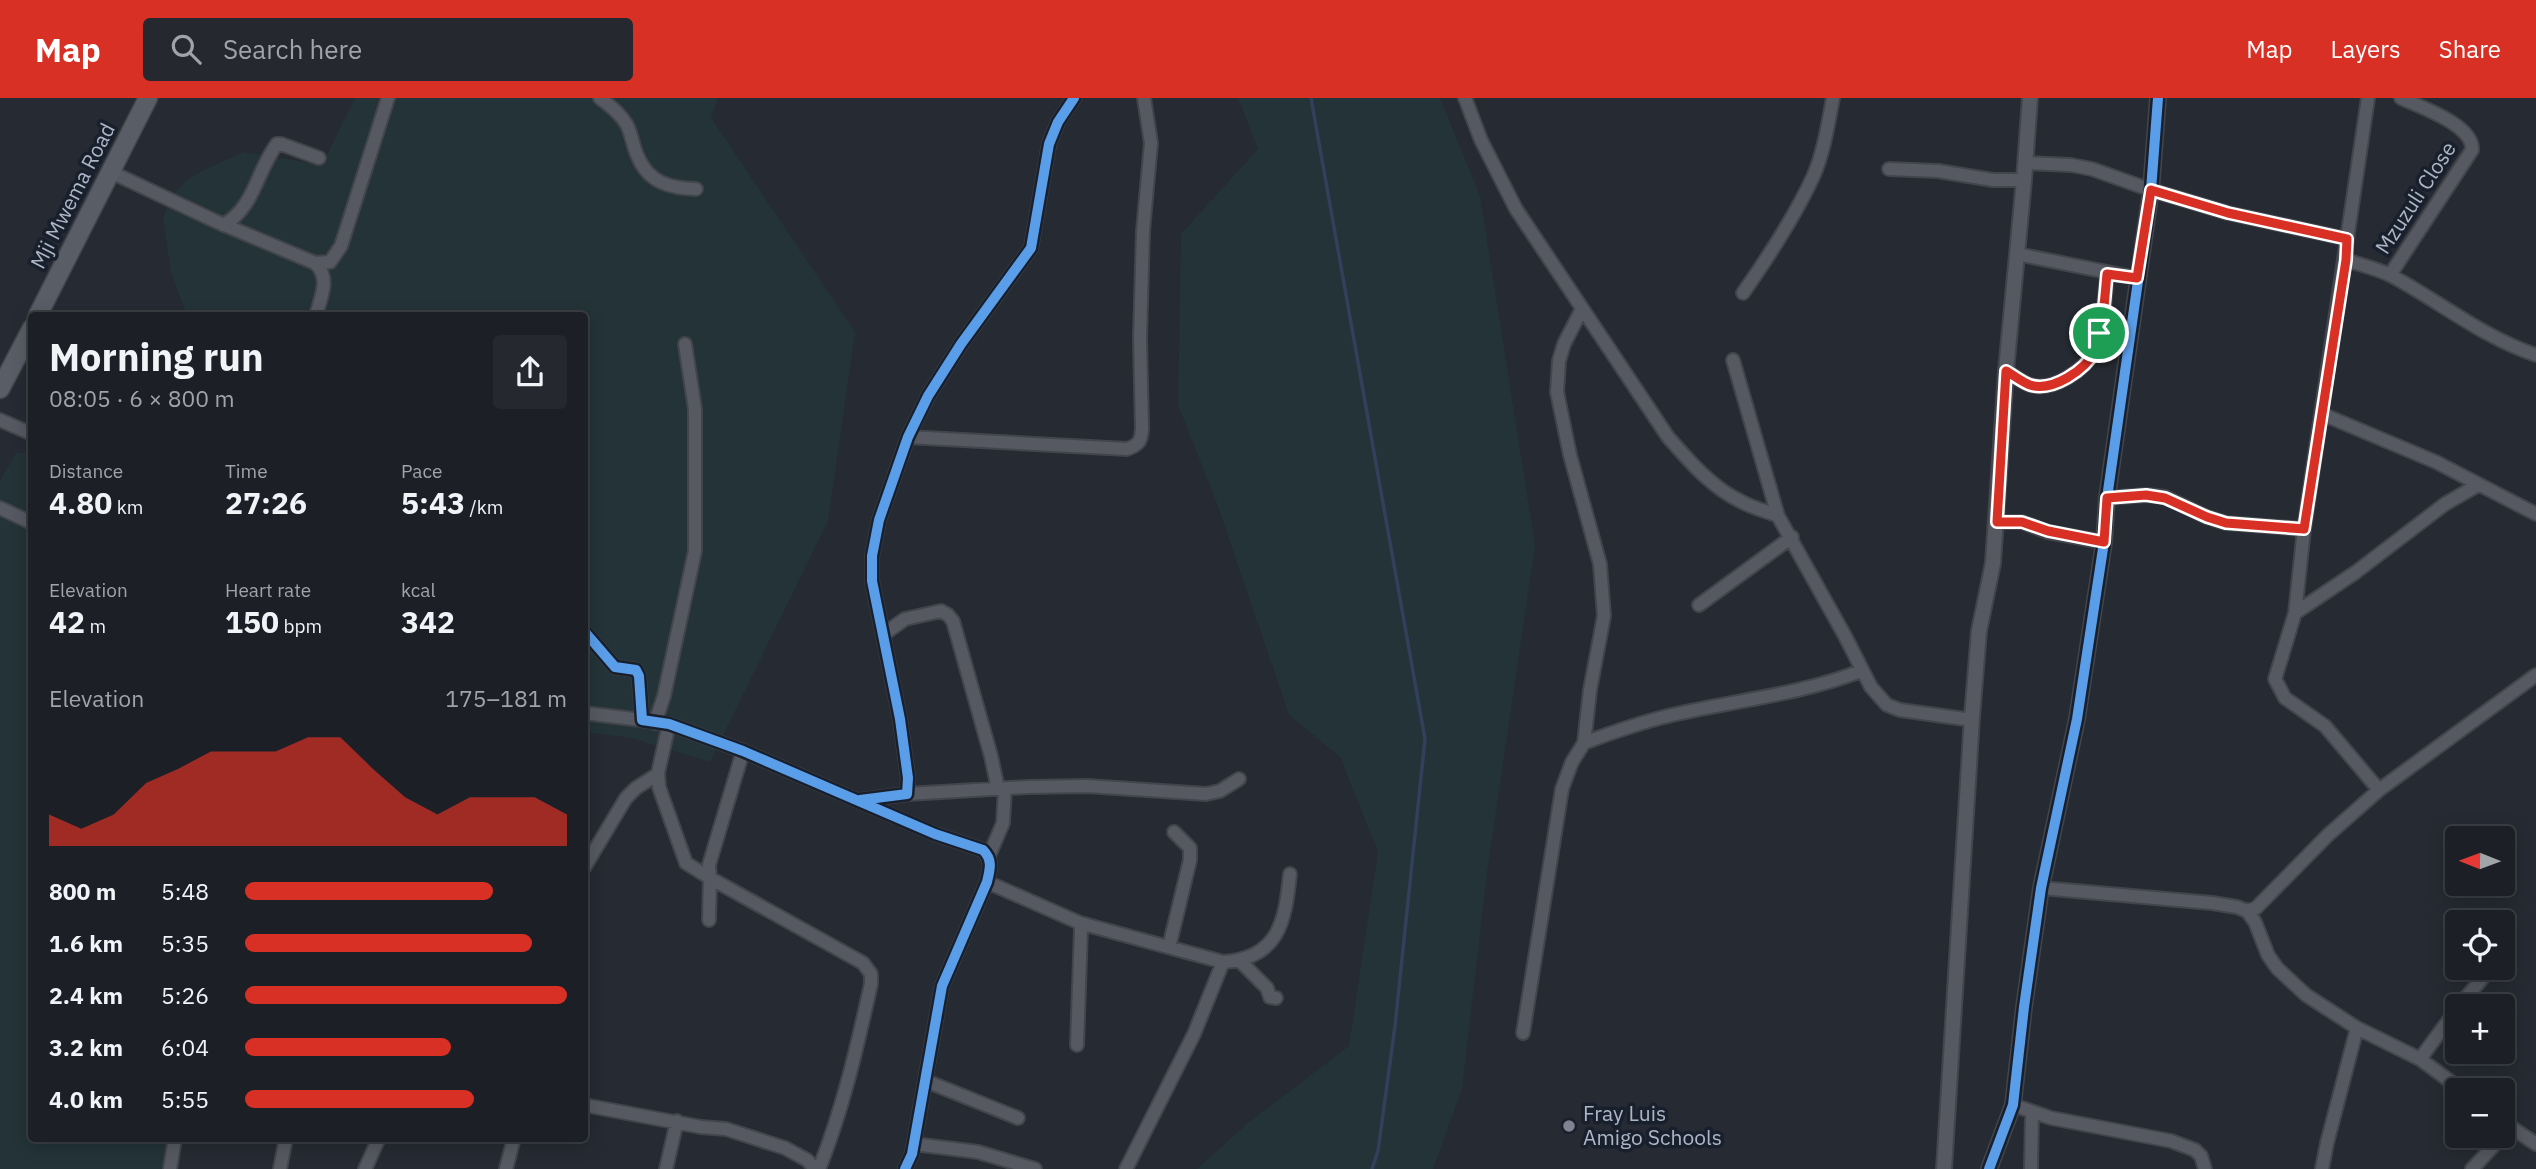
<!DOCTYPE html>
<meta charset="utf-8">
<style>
body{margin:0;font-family:"IBM Plex Sans",sans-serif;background:#25282e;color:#f1f3f6;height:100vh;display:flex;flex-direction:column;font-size:26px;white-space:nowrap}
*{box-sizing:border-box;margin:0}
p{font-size:23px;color:#a0a3a7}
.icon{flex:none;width:38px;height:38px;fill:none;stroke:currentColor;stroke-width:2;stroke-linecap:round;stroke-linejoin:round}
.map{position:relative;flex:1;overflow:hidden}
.drawer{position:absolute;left:28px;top:214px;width:560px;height:830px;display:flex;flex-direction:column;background:#1c2026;border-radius:7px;box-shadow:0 4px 18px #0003,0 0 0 2px #3a3e43}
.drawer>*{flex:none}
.needle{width:46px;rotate:271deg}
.buttons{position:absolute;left:2445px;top:728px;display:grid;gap:14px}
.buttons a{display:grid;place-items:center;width:70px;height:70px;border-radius:7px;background:#1c2026;box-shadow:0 4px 18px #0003,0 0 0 2px #3a3e43;font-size:35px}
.pin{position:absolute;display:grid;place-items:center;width:60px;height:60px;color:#fff;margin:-30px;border:4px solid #fff;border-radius:50%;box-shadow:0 2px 7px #0007}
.round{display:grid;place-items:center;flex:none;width:74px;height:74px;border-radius:7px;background:#25282e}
.summary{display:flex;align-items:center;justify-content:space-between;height:119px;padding:0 21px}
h1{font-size:38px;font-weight:800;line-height:52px}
.figures{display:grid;grid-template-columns:repeat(3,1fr);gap:10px;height:119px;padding:7px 21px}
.figures div{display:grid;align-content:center}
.figures b{font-size:30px;font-weight:800}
.figures small{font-size:19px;font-weight:400}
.figures p{font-size:19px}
.chart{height:196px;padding:14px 21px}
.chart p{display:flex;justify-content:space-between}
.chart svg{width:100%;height:126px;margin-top:7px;fill:#d93025;opacity:.7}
ul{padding:0 21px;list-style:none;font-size:23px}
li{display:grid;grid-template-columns:112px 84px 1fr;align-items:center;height:52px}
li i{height:18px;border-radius:9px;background:#d93025}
header{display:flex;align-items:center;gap:42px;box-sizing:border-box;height:98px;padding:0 35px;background:#d93025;color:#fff}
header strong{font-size:33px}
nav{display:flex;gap:38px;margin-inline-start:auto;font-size:24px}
.search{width:490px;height:63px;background:#25282e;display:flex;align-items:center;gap:18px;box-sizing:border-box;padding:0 24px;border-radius:7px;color:#a0a3a7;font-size:26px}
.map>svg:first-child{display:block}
.green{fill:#233338}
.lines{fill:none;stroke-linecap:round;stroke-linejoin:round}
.stream{stroke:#32405c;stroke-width:3.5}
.minor-casing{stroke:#42454b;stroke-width:16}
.tertiary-casing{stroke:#42454b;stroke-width:18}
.secondary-casing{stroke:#42454b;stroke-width:21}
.minor{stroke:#565961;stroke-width:12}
.tertiary{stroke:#565961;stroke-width:14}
.secondary{stroke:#595d66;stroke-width:18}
.cycleway-casing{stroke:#19202d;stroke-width:15}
.cycleway{stroke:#5a9eea;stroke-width:10}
.route-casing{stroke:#fff;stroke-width:14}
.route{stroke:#d93025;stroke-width:9}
.poi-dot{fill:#7e8492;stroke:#19202d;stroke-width:2.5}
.labels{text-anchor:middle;stroke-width:7;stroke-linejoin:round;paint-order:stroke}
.street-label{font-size:21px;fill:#aeb5c5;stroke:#19202d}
.poi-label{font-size:21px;fill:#aeb5c5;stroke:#19202d;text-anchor:start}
</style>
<header>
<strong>Map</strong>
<div class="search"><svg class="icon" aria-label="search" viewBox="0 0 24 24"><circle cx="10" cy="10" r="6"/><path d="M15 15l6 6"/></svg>Search here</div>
<nav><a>Map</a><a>Layers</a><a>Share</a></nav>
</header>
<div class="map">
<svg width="2536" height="1071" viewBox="0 0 2536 1071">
<rect width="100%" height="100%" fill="#262a32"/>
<path class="green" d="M355,0H718L711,20L855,234L828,423L710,664L631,640L585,634L584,217H187L171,175L163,119L174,96L187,82L206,71L243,54L322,67Z
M1238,0H1440L1480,98L1535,447L1487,775L1462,991L1433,1071H1197L1248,1025L1349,948L1378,754L1340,659L1289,617L1219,411L1178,307L1181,136L1258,51Z
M31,354L32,1040H178L161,1071H0V383L16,355Z"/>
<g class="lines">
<path class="stream" d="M1311,0L1425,641L1395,928L1378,1053L1372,1071"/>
<defs>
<path id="minor" d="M600,0C610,8 620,15 627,27C632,37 633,49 638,59C649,85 670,90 696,91
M1465,0L1481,42L1516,111L1668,339C1690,364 1712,390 1742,404C1753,410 1766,413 1778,418
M2368,0L2304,431L2295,515L2275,581L2285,600L2325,628L2379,692
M2026,65L2071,67L2092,71L2151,92L2228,115L2347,141
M1889,71L1938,73L1993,82H2024
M111,74L215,123L315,165C331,180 321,199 316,217
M223,127C254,111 257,72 277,46H281L319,60
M2017,156L2137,180
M2346,162C2361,167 2378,171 2392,178C2440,204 2484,240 2536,257
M315,165L330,164L341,148L388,0
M2390,177L2472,52C2474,27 2420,9 2401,0
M1743,195C1769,158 1794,120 1813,79C1824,54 1828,26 1833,0
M1733,262L1778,418L1845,538L1871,589L1887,607L1900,612L1972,622
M2006,273C2013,277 2022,284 2030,287C2053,294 2085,272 2095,252C2103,237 2105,195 2107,176
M2322,316L2436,364L2536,416
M0,322L32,336
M908,339L1127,351C1139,347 1141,343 1142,331L1140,240L1143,133L1151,45L1144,0
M2107,400L2146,397L2165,399L2207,419L2226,425L2304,431
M0,410L32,425
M1997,424H2022L2048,434L2104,444
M1699,507L1792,439
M2295,515L2356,474L2445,406L2478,387
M584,533L615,569L636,572L639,578L642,622L669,626L743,653L935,736L983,752C993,762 990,771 987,784L942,888L912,1056L905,1071
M884,536L905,521L941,513L948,517L953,523L991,658L998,691
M584,615L642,622
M655,625L664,598L695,453V311L685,246
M669,626L658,675L659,689L686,765L710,780L709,822
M1584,645C1613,634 1642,624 1672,617C1736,602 1799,597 1861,573
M743,653L709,767L710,780L863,865L871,876V886C857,949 843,1011 819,1071
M907,696L1027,689L1087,688L1206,696L1220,693L1239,681
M861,702L907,696L908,680L900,621L872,483V458L879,422L908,339L928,298L961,246L1031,150L1049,46L1058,24L1074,0
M989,758L1003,725L1005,690
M584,770L626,700L636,690L658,676
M987,784L1080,825L1081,831L1077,947
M2041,790L2212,805L2237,809L2247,813L2255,824L2268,857L2277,870L2306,897L2357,930L2420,961L2462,992
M2247,813L2256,810L2328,737L2379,692L2536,577
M1080,825L1223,864C1279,860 1285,824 1290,776
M1169,849L1190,762V750L1174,734
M1240,863L1267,890L1270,899L1276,900
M2459,908L2485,877
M1523,935L1562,691L1572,664L1584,645L1590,592L1604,518L1600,466L1570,357L1557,294L1559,263L1564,246L1582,211
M2420,961L2457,911
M926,983L1018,1020
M584,1007L701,1029L726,1031L785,1050L807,1062L815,1071
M2013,1007L2051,1020L2171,1043L2195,1052L2201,1058L2205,1071
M2502,1023L2536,1046
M914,1046L978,1054L1035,1071
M170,1071L175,1040
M280,1071L286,1040
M365,1071L379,1040
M506,1071L514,1040
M666,1071L677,1023
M1126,1071L1194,936L1223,864
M2031,1071L2032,1015
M2322,1071L2327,1045L2357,930
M2472,1071L2511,1029"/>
<path id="tertiary" d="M1944,1071L1972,619L1979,533L1993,465L2006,273L2024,82L2030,0
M1989,1071L2013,1007L2024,909L2041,790L2077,621L2104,444L2107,400L2151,92L2158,0"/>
<path id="secondary" d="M38,217L148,0
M0,291L32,230"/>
</defs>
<use href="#minor" class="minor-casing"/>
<use href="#tertiary" class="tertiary-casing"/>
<use href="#secondary" class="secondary-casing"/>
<use href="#minor" class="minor"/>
<use href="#tertiary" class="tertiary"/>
<use href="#secondary" class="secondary"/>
<defs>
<path id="cycleway" d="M584,533L615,569L636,572L639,578L642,622L669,626L743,653L935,736L983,752C993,762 990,771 987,784L942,888L912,1056L905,1071
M860,702L907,696L908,680L900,621L872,483V458L879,422L908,339L928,298L961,246L1031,150L1049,46L1058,24L1074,0
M1989,1071L2013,1007L2024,909L2041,790L2077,621L2104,444L2107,400L2151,92L2158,0"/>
</defs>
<use href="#cycleway" class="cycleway-casing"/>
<use href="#cycleway" class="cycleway"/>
</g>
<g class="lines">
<defs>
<path id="route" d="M2151,92L2228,115L2347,141L2346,162L2304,431L2226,425L2207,419L2165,400L2146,397L2107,400L2104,444L2048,433L2022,424H1997L2006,273C2013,277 2022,284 2030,287C2053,294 2085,272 2095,253C2103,237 2105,195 2107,176L2137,180Z"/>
</defs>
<use href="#route" class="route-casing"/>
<use href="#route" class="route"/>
</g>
<circle class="poi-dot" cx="1569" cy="1028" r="7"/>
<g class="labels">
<g class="street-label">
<text transform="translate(73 98) rotate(-63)" y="7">Mji Mwema Road</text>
<text transform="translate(2416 100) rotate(-57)" y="7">Mzuzuli Close</text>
</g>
<g class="poi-label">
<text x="1583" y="1023">Fray Luis<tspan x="1583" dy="24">Amigo Schools</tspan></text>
</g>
</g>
</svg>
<div class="buttons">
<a><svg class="needle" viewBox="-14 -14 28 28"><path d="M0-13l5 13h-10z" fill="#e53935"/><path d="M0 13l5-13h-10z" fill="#a0a3a7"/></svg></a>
<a><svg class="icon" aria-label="locate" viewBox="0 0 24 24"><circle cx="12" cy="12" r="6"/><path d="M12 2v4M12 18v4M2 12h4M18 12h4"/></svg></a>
<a>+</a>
<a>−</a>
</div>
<div class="pin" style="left:2099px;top:235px;background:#1e9e55"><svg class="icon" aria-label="arrive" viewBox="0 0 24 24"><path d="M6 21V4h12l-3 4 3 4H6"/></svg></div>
<section class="drawer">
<div class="summary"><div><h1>Morning run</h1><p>08:05 · 6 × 800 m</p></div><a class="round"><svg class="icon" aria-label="share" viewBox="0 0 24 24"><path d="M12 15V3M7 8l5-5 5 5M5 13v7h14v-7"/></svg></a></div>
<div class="figures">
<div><p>Distance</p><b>4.80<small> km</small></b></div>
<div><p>Time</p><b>27:26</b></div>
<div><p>Pace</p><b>5:43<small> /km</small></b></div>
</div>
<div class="figures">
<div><p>Elevation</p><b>42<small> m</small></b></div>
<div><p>Heart rate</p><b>150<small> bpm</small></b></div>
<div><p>kcal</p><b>342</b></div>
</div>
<div class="chart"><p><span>Elevation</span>175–181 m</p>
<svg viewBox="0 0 160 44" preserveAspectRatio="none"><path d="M0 44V33L10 38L20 33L30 22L40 17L50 11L60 11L70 11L80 6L90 6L100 17L110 27L120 33L130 27L140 27L150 27L160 33V44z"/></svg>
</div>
<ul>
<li><b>800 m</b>5:48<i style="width:77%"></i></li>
<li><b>1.6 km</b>5:35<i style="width:89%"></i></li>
<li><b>2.4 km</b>5:26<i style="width:100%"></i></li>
<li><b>3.2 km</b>6:04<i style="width:64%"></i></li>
<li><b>4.0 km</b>5:55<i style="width:71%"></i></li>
</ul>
</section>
</div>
